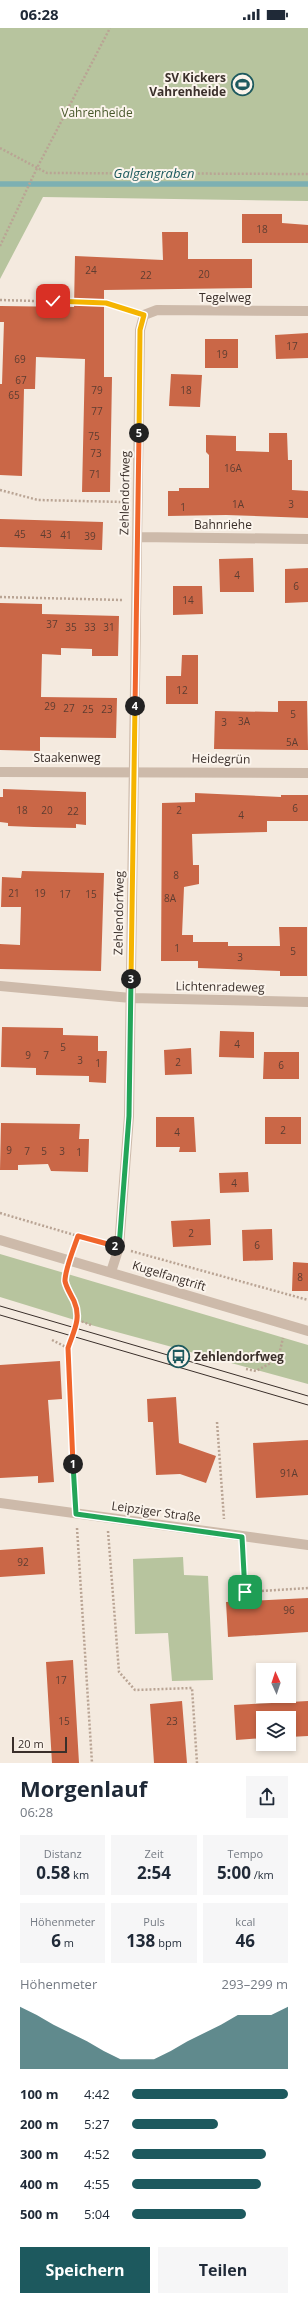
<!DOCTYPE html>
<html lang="de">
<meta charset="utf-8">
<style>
body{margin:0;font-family:"Open Sans",sans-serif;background:#f6f6f7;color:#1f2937;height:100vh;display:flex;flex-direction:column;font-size:15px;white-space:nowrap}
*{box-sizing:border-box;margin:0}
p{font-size:13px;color:#747a83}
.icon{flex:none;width:22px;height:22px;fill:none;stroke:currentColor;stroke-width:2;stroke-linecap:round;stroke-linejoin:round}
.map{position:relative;height:1735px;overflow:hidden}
.sheet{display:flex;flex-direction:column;background:#fff;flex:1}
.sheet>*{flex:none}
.needle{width:26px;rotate:357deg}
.controls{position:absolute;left:256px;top:1635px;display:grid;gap:8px}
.controls a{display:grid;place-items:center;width:40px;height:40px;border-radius:0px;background:#fff;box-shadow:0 2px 6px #0003;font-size:20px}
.scale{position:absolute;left:12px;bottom:10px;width:55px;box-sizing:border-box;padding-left:4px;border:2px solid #3a2f2a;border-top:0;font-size:11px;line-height:14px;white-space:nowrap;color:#3a2f2a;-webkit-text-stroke:3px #fbf4ec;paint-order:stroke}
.pin{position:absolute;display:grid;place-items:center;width:34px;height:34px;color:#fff;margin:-17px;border-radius:8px;box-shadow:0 2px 6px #0006}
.km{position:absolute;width:20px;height:20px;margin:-10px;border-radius:50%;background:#222;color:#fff;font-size:11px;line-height:20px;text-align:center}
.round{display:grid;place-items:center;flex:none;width:42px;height:42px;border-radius:0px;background:#f6f6f7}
.overview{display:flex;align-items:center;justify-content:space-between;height:68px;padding:0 20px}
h1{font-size:22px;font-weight:700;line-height:30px}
.figures{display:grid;grid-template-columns:repeat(3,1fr);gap:6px;height:68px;padding:4px 20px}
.figures div{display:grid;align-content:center;border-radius:0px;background:#f6f6f7;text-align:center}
.figures b{font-size:17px;font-weight:700}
.figures small{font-size:11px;font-weight:400}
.figures p{font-size:11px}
.chart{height:112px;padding:8px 20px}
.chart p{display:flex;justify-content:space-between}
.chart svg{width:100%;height:72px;margin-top:4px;fill:#1d595e;opacity:.7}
.action{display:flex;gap:8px;margin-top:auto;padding:8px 20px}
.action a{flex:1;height:46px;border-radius:0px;background:#1d595e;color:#fff;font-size:16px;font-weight:700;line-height:46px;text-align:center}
.action a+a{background:#f6f6f7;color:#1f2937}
ul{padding:0 20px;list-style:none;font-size:13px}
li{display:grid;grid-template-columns:64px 48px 1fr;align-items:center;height:30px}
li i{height:10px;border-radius:5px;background:#1d595e}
.status{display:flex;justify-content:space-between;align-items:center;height:28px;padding:0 20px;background:#fff;direction:ltr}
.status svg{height:11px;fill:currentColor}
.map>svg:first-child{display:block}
.green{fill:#b7c49e}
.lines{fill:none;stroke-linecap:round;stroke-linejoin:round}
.stream{stroke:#7db0b2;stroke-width:5.5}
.building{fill:#ca6747}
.path{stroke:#b9a494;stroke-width:2.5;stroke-dasharray:2 2;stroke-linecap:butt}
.minor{stroke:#cdbaaa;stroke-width:10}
.tram{stroke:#3a2f2a;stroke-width:1}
.split-1-casing{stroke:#fff;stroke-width:8}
.split-2-casing{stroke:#fff;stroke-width:8}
.split-3-casing{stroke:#fff;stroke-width:8}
.split-4-casing{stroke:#fff;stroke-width:8}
.split-5-casing{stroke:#fff;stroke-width:8}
.split-6-casing{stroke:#fff;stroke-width:8}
.split-1{stroke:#22a559;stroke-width:5}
.split-2{stroke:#f0652b;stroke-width:5}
.split-3{stroke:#22a559;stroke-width:5}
.split-4{stroke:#f5b400;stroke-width:5}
.split-5{stroke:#f0652b;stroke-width:5}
.split-6{stroke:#f5b400;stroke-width:5}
.labels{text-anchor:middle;stroke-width:4;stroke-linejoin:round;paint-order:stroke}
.number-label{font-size:10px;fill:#5e3d31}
.poi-label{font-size:12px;font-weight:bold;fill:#3a2f2a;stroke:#fbf4ec;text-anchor:end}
.park-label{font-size:12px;fill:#49592c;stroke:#fbf4ec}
.street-label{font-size:12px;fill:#3a2f2a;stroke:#fbf4ec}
.water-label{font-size:13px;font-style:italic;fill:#1d595e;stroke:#fbf4ec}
</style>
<div class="status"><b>06:28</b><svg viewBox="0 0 49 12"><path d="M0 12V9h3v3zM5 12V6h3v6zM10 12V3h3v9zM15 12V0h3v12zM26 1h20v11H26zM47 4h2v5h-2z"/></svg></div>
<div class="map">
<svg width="308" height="1735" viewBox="0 0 308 1735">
<rect width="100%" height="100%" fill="#f4eadf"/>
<path class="green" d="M0,0H308V173L43,169L0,251Z
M0,1226L308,1317V1356L91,1297L0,1269Z
M183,1529L184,1547L208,1548L213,1652L172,1653L168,1605L135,1606L133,1531Z"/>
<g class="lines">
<path class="stream" d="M0,156H308"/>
</g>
<path class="building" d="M242,186H282V195L308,197V215H242Z
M162,204H188V231H252V260L104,262V349H112L110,464H82L85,331L36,329L35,361H24L22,448L0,447V356H2L4,294H0V278L74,279L75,228L163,232Z
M308,305V330L276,331L275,307Z
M205,311H238V340H205Z
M171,346L202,347L200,379L169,378Z
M269,405H287L288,432H292V462L308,463V490L226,487L168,488V463H179V460H209V427L206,424V407L236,408V423L269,424Z
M0,491L103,494L102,522L0,519Z
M253,530L254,564H220L219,531Z
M308,540V574L285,575V541Z
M173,558H202L203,586L173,587Z
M0,575L42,576V586L119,588L118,628H92V621L61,620V627L42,626L41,669L117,670L116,710L40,709V723L0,722Z
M182,627H198V676H166V648H181Z
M278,673H307L308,722L214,721L215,683L278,684Z
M3,761L86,764V797L76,796V800L34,799L8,798V795L0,794V769H3Z
M195,765L281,769V767H308V793H267V804L192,806L193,837H199V856L184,859L182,907H193V914H228V918H280L279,899H307V948H280V943L198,940V933H161L162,775L195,774Z
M22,843L104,845L101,943L0,941V916L20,917L21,879H1L2,849L21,850Z
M2,999L63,1000V1007L98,1008V1023H107L106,1055L89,1054V1048L36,1047V1040L1,1039Z
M220,1003L254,1004V1030L219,1029Z
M191,1020L192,1046L165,1047L164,1022Z
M264,1024H299V1051H263Z
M156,1089H194L196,1124H179L180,1119H156Z
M265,1089H301V1116H265Z
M1,1095L80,1096L79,1111H89L88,1144L51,1143L48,1136L18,1137V1142H0Z
M248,1144L249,1164L220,1165L219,1145Z
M210,1191L211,1217L173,1219L171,1193Z
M272,1201L273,1232L243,1233L242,1202Z
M293,1234L308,1235V1263H292Z
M60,1333L62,1371L48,1372L54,1454L38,1455V1448L0,1450V1337Z
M176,1369L179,1415L216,1428L206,1455L180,1446L156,1447L153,1394H148L147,1371Z
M308,1412V1467L256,1470L253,1415Z
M43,1519L45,1546L0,1549V1522Z
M308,1570V1604L228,1609L226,1574Z
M73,1632L79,1735H52L46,1634Z
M182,1673L187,1735H154L150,1676Z
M308,1673V1708L289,1709V1690H263V1710L236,1712L234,1677Z"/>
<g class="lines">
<path class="path" d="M0,120L47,145L308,146
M0,218L37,140L110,0
M0,272L106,275L132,283
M0,462L38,472L124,474
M0,569L122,572
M0,1185L105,1216
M75,1219L78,1208
M131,1223L308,1272
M67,1245C63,1259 74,1267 77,1281C80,1296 72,1307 68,1320L75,1471
M78,1292L91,1297
M52,1312L68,1320
M246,1341L256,1343L278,1331L283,1310
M217,1394L224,1491
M77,1500L92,1735
M108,1503L119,1644L135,1662L192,1660L197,1735
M243,1521L245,1564L308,1560"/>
<path class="minor" d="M137,509L308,511
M0,744L308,745
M0,958L131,970L308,974
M0,1212L308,1303
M111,1244L119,1219L129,1088L140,302L144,287L157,282L308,283
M0,1475L308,1517"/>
<path class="tram" d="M0,1278L308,1368
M0,1287L308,1377"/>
</g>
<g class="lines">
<defs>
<path id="split-1" d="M73,1436L76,1486L242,1509L245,1564"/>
<path id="split-2" d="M73,1436L68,1320C73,1304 82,1291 74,1273C71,1267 66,1259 65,1253C65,1241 74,1220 78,1208L115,1218"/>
<path id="split-3" d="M115,1218L119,1219L129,1088L131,951"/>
<path id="split-4" d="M131,951L135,678"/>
<path id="split-5" d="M135,678L139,405"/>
<path id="split-6" d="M53,273L106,275L144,287L140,302L139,405"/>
</defs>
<use href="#split-1" class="split-1-casing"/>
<use href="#split-2" class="split-2-casing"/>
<use href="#split-3" class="split-3-casing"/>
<use href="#split-4" class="split-4-casing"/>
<use href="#split-5" class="split-5-casing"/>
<use href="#split-6" class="split-6-casing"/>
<use href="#split-1" class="split-1"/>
<use href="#split-2" class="split-2"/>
<use href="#split-3" class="split-3"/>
<use href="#split-4" class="split-4"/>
<use href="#split-5" class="split-5"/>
<use href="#split-6" class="split-6"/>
</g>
<defs>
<symbol id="stadium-ring" viewBox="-11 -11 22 22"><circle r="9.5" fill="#fbf4ec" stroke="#1d595e" stroke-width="1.5"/><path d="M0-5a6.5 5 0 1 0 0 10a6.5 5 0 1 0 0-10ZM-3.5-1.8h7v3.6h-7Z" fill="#1d595e"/></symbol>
<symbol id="bus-ring" viewBox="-11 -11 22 22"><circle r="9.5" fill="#fbf4ec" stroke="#1d595e" stroke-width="1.5"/><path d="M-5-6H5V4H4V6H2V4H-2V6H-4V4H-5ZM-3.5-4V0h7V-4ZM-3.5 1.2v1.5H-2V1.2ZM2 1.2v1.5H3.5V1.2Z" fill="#1d595e"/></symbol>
</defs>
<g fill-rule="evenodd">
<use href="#stadium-ring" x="230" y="44" width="25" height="25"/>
<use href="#bus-ring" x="166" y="1316" width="25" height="25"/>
</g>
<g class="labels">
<g class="number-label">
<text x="262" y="205">18</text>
<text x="91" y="246">24</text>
<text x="204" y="250">20</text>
<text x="146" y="251">22</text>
<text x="292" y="322">17</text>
<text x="222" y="330">19</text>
<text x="20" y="335">69</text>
<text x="21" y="356">67</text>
<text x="97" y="366">79</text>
<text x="186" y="366">18</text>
<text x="14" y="371">65</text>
<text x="97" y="387">77</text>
<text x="94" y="412">75</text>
<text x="96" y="429">73</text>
<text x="233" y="444">16A</text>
<text x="95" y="450">71</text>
<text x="238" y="480">1A</text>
<text x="291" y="480">3</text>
<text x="183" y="483">1</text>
<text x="20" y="510">45</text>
<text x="46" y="510">43</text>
<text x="66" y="511">41</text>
<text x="90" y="512">39</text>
<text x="237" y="551">4</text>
<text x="296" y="562">6</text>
<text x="188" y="576">14</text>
<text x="52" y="600">37</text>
<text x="71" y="603">35</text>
<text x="90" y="603">33</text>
<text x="109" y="603">31</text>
<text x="182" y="666">12</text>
<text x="50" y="682">29</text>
<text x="69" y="684">27</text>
<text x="88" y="685">25</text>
<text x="107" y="685">23</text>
<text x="293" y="690">5</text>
<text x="244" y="697">3A</text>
<text x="224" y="698">3</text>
<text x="292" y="718">5A</text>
<text x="295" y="784">6</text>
<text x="22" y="786">18</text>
<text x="47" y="786">20</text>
<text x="179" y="786">2</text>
<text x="73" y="787">22</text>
<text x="241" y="791">4</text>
<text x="176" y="851">8</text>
<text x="14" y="869">21</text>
<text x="40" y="869">19</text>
<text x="65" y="870">17</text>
<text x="91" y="870">15</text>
<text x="170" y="874">8A</text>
<text x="177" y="924">1</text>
<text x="293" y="927">5</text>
<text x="240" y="933">3</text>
<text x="237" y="1020">4</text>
<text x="63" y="1023">5</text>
<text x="28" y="1031">9</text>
<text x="46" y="1031">7</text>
<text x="80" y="1036">3</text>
<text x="178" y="1038">2</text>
<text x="98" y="1039">1</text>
<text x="281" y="1041">6</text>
<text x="283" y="1106">2</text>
<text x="177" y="1108">4</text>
<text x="9" y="1126">9</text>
<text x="27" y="1127">7</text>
<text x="44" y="1127">5</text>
<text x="62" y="1127">3</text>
<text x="79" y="1128">1</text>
<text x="234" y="1159">4</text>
<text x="191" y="1209">2</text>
<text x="257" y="1221">6</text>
<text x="300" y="1253">8</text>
<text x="289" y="1449">91A</text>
<text x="23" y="1538">92</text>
<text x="289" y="1586">96</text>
<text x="61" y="1656">17</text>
<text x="64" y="1697">15</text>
<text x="172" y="1697">23</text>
</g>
<g class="poi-label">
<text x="226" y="54">SV Kickers<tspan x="226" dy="14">Vahrenheide</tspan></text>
<text x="194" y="1333" text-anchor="start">Zehlendorfweg</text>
</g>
<g class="park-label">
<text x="97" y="89">Vahrenheide</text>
</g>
<g class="street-label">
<text x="225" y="274">Tegelweg</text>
<text transform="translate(125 465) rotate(-89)" y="4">Zehlendorfweg</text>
<text x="223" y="501">Bahnriehe</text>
<text x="67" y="734">Staakenweg</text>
<text transform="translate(221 731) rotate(1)" y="4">Heidegrün</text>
<text transform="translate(119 885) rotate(-89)" y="4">Zehlendorfweg</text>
<text transform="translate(220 959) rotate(1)" y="4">Lichtenradeweg</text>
<text transform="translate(169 1248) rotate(17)" y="4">Kugelfangtrift</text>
<text transform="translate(156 1484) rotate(8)" y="4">Leipziger Straße</text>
</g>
<g class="water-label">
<text x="154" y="150">Galgengraben</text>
</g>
</g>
</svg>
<div class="controls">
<a><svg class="needle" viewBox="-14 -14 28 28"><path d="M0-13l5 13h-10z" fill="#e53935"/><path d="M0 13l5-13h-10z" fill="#747a83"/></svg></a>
<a><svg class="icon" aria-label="layers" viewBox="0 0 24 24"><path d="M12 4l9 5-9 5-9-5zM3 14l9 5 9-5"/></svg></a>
</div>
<div class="scale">20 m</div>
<div class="pin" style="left:245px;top:1564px;background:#1e9e55"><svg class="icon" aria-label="arrive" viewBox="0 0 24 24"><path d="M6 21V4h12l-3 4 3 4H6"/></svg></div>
<div class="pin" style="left:53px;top:273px;background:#d93025"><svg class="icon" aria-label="check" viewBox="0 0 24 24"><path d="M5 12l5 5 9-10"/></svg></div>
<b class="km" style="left:73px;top:1436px">1</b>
<b class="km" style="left:115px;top:1218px">2</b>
<b class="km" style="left:131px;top:951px">3</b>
<b class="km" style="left:135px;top:678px">4</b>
<b class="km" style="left:139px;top:405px">5</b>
</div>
<section class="sheet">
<div class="overview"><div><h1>Morgenlauf</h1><p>06:28</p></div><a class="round"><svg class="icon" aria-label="share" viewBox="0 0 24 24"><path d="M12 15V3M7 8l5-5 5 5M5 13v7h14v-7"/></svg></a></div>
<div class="figures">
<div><p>Distanz</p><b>0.58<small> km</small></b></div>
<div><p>Zeit</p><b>2:54</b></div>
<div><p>Tempo</p><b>5:00<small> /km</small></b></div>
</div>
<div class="figures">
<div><p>Höhenmeter</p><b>6<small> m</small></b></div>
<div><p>Puls</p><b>138<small> bpm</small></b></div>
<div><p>kcal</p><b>46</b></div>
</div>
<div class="chart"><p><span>Höhenmeter</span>293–299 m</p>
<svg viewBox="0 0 160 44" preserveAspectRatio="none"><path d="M0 44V6L10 11L20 17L30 22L40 27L50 33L60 38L70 38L80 38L90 33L100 27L110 22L120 17L130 11L140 11L150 11L160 6V44z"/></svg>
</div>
<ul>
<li><b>100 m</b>4:42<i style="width:100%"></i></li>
<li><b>200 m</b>5:27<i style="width:55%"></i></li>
<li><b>300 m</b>4:52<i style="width:86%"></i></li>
<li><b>400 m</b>4:55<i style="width:83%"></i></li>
<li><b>500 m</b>5:04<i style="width:73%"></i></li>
</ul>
<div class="action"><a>Speichern</a><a>Teilen</a></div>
</section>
